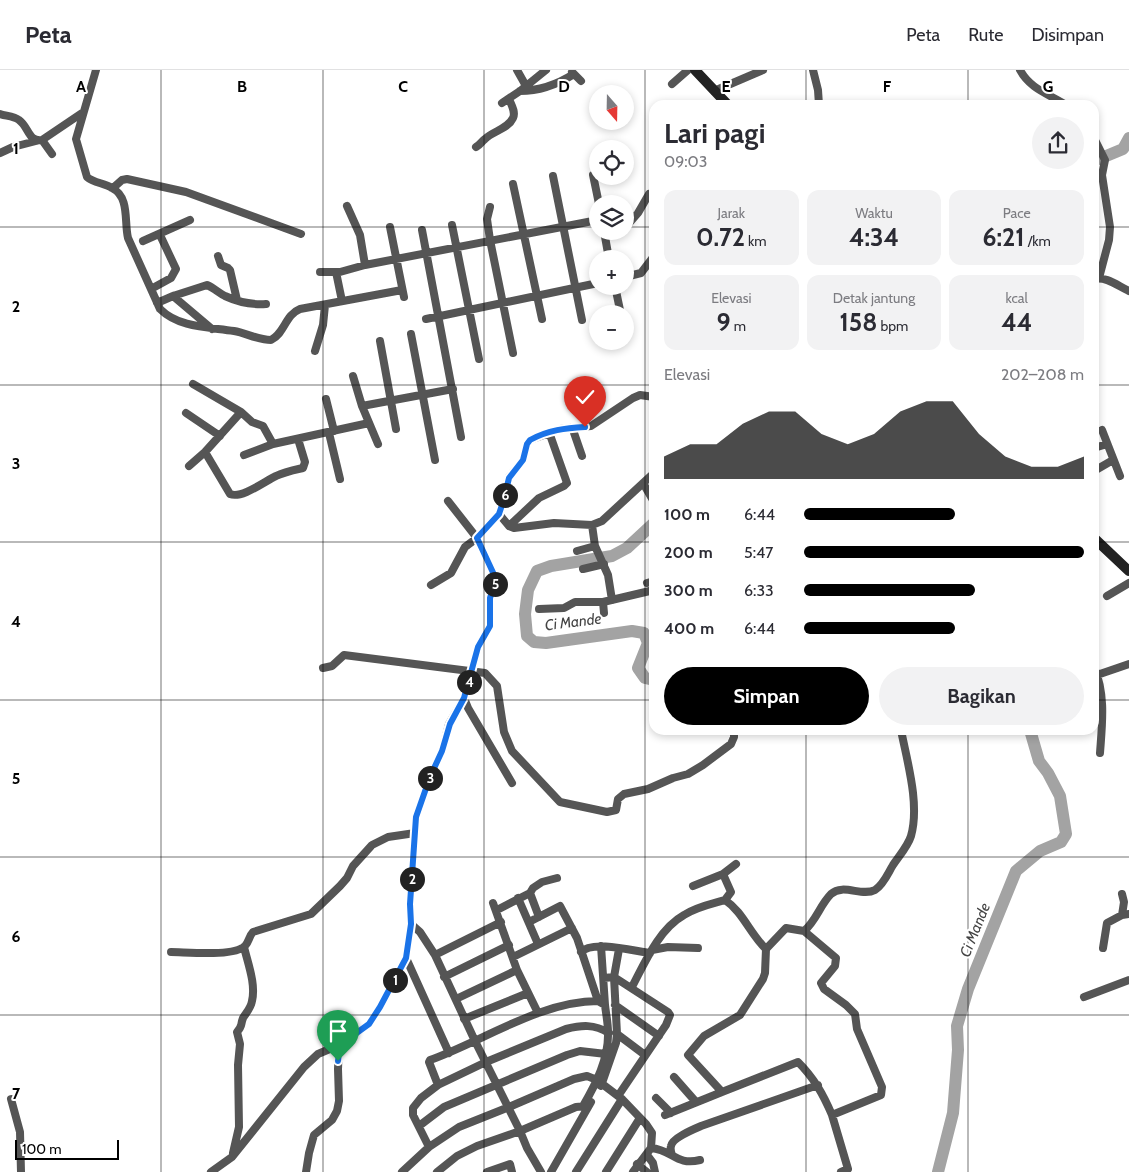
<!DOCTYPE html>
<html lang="id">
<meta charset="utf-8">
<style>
body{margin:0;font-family:Cabin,sans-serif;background:#f2f2f3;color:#2b2b33;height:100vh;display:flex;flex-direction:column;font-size:19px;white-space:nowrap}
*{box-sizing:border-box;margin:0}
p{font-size:16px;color:#7c7c81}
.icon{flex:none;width:28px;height:28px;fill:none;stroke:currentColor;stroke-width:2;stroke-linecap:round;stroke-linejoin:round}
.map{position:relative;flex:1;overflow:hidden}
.panel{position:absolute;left:649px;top:30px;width:450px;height:635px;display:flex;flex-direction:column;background:#fff;border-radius:15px;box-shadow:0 2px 8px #0003}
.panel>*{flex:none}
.needle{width:32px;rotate:160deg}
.buttons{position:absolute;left:589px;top:15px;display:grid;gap:10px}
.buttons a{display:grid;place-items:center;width:45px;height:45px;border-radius:50%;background:#fff;box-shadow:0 2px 8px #0003;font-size:25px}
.scale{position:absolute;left:15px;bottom:12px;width:104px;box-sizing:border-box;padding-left:5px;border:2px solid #000;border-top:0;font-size:14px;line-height:18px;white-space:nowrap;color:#000;-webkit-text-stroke:4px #fff;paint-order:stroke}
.pin{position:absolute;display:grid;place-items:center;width:42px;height:42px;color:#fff;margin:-51px -21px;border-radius:50% 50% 50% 0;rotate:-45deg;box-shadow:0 0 5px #0007}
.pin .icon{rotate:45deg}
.km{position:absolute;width:25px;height:25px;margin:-12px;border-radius:50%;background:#222;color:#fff;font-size:14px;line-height:25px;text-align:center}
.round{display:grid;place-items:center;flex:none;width:52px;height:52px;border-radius:26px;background:#f2f2f3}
.headline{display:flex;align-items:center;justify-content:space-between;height:85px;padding:0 15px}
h1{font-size:28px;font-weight:700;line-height:38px}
.stats{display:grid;grid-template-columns:repeat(3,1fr);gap:8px;height:85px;padding:5px 15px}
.stats div{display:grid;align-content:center;border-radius:12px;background:#f2f2f3;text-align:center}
.stats b{font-size:25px;font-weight:700}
.stats small{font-size:14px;font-weight:400}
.stats p{font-size:14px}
.chart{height:140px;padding:10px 15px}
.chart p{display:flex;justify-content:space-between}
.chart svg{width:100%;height:90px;margin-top:5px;fill:#000;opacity:.7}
.button{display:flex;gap:10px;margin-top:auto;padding:10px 15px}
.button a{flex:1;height:58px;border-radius:30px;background:#000;color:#fff;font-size:20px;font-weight:700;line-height:58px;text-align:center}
.button a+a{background:#f2f2f3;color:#2b2b33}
ul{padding:0 15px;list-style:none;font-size:16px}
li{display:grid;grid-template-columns:80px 60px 1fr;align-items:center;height:38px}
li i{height:12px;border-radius:6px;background:#000}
header{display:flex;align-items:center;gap:30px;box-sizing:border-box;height:70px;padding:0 25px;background:#fff;border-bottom:1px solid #e1e1e2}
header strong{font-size:24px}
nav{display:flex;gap:28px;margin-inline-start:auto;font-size:18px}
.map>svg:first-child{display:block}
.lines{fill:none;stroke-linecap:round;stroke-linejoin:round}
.river{stroke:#a3a3a3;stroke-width:12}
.street{stroke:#555;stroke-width:8}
.secondary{stroke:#222;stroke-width:10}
.route-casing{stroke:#fff;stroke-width:10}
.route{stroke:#1a73e8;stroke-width:6}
.grid{fill:none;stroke:#000;stroke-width:1;stroke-opacity:0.55}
.labels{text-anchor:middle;stroke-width:4;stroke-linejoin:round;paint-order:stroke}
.water-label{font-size:15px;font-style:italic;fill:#444;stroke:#fff}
.grid-label{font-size:16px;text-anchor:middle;font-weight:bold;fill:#000;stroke:#fff;stroke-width:4;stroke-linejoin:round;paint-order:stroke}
</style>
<header>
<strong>Peta</strong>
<nav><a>Peta</a><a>Rute</a><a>Disimpan</a></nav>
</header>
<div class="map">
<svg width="1129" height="1102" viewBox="0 0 1129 1102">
<rect width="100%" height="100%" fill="#fff"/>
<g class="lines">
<path class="river" d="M1094,88L1099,89L1123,79L1129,68
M654,453L627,478L612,486L551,496L537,501L528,520L525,544L527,566L534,572L546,573L632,561L644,563L648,573L638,598L645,608L654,610
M938,1102L953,1043L958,980L957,956L968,919L1016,801L1040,781L1061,772L1066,764L1060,726L1048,703L1039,691L1030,660"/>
<path class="street" d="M96,0L76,69L87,107C94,113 104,113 112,118C130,127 124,152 128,168L160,239C179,258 209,257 234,261C246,263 258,270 271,270C285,263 285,245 300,239L402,220
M517,0L526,16
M813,0L818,20L819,35
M1020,0C1030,19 1049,24 1066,35
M572,2L581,11
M672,14L688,0
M520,21C539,21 558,14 574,4
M714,21L763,0
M502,33L520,21L546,0
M0,44C6,46 14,46 19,50C29,57 28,72 42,70L52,84
M1094,68L1105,90L1102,105L1110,157L1109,170L1099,208
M42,70L82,43
M476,77C481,74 481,72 485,69C493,61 508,59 513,48C516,42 511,34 509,29
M0,83L13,77L36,71
M593,105L599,134
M553,106L582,250
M513,114L542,249
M113,118L122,110L127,109L186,122L301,164
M347,136L360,165L365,195
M490,137L487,149L490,170L513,283
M452,155L479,289
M390,157L404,227
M625,158L638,143L649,124
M422,160L461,367
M604,161L609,189
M605,166L619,161
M143,171L190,150
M218,186L221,195L228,198L230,200L237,230
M320,202H340L365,195L598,150
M336,202L342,231
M625,207L641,203L654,186
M1094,209C1106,206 1118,216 1129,221
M615,216L620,240
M151,219L171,208L176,199L160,165
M173,226L212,259
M157,233L173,226L207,215C214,218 219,223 225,226C238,232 251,235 266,234
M426,249L598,213
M411,264L435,390
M380,271L396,359
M315,281L323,255L325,235
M353,306L362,336L378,374
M193,314L241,342L252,352L263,356L273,374
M326,329L334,361
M362,336L453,319
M186,343L220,366
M572,357L582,386
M1102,360L1120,406
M329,363L340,409
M1094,378L1107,374
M205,382L230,424C242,429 265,411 276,406C284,402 294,400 303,398L305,392L298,369
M244,385L273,374L369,353
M189,396L205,382L241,342
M1094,401L1113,390
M643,413L654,432
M499,444L509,456L514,458L554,453L592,455L602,451L654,403
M592,455L595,476L608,505L612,530
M509,456L539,428L564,416L567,413L549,362
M577,481L595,476
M583,499L604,494
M647,513L654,511
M431,515L451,503L465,477L477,468L448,431
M1107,526L1129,513
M539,539L564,538L575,532H603
M604,543L603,532L654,520
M1094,597C1106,624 1102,655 1100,683
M323,598L332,596L344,585L485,603L497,616L504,662L512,681L560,732L607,742L616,740L618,729L624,724L648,719L673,708L688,704L703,695L731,674L734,667V660
M1097,605L1129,594
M464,628L468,638L512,713
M723,804L731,822L725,830
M693,816L723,804L736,794
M530,823L539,847
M1122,824L1124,832L1122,845
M518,828L538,874
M493,833L517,900L538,943
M497,840L530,823L533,818L542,812L557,808
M529,852L560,836L577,868L598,931L605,935C606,944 608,953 608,962C609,988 596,1014 583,1036
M804,861L836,888L835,896L821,913L824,919L846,935L855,944L857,959L882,1017L881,1025L832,1045C823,1024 814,1008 798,992L722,1022L688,985L704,966L740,945L763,909L765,903L766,879L786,858L804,861C816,851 820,835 831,824C843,813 862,827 875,820C884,814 888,803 893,795C899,786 908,776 911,766C920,734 907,691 901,660
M601,876L605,935
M1103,878L1107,853L1122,845L1129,844
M652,880L668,877L698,878
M171,882C186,882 234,887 245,876C249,872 249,866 253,862L311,844L340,816L347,808L353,796L372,775L388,767L415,763
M581,882C592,870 634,881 650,883
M435,885L501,852
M513,887L572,858
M406,888L449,983
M444,907L509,875
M604,908L614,907L668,942L670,945L666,955L618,1026
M632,917C645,892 659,859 684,845C696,837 711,834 725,830C743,842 750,864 766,879
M1084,927L1129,910
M456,929L517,900
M615,935L659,966
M464,949L528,923
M617,964L645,985
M674,1007L696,1032
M438,1015L429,992L430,990C483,971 541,931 598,931
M601,1016L616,973L617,964L614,907L619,879
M656,1028L671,1043
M11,1029L20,1062L21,1102
M665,1045L722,1022
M832,1045L848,1099L841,1102
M419,1056L444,1037L567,985L580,981L606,984
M429,1077L413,1045V1038L421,1028L438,1015L486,992L566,959C582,955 594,954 609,963
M651,1078C673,1080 676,1096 700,1090
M233,1083L239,1057L238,995L240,974L237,962C243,955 240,956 243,948C246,943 251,938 252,931C256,914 248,894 244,877
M647,1085L653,1093L655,1102
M672,1085C671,1082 670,1079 671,1076C672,1068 694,1059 701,1056L818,1015
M637,1094L647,1102
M211,1102L232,1087L304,997L318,984L339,975L369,954L380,937L406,888L411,854
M306,1102L309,1083L314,1065L332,1050L337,1041L339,1031L338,999L339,975
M402,1102L429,1077L459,1057L509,1037L574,1009L587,1006L597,1010L622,1029L646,1054L652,1063L651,1078L633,1102
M437,1102L457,1086L477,1076L520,1061L576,1037L587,1036
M487,1102L510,1094L512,1102
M541,1102L527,1078L520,1061L475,971L435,885L420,862L411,854L410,834L416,747L430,707L442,681L449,654L464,628L478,577L490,556V529L496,509L477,468L499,444L509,407L523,390L527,374L530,370L560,359L591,356L633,328L640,325L654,327
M551,1102L591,1032
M576,1102L622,1029
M606,1102L640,1048"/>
<path class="secondary" d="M695,0L728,35
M1094,468L1129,501"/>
</g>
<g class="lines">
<defs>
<path id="route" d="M338,991L340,975L369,954L380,937L406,888L411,854L410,834L416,747L430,707L442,681L450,654L464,628L478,577L490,556V528L496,509L477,468L499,444L504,429L509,408L523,390L527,374L530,370C548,360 566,358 585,357"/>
</defs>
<use href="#route" class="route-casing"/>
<use href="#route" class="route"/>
</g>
<path class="grid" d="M161,0V1102M323,0V1102M484,0V1102M645,0V1102M806,0V35M968,0V35M0,157H598M625,157H654M1094,157H1129M0,315H654M1094,315H1129M0,472H654M1094,472H1129M0,630H654M1094,630H1129M806,660V1102M968,660V1102M0,787H1129M0,945H1129"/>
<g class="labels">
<g class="water-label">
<text transform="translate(573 552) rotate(-7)" y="5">Ci Mande</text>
<text transform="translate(975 860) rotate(-68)" y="5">Ci Mande</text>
</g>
</g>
<g class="grid-label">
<text x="81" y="22">A</text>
<text x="242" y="22">B</text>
<text x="403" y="22">C</text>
<text x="564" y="22">D</text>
<text x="726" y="22">E</text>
<text x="887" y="22">F</text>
<text x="1048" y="22">G</text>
<text x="16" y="84">1</text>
<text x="16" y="242">2</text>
<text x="16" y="399">3</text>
<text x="16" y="557">4</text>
<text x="16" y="714">5</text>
<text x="16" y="872">6</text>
<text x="16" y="1029">7</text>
</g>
</svg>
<div class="buttons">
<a><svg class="needle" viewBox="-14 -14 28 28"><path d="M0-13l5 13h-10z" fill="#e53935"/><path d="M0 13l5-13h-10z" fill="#7c7c81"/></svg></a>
<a><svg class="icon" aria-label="locate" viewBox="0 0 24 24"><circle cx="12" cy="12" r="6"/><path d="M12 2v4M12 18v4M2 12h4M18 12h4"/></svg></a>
<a><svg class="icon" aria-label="layers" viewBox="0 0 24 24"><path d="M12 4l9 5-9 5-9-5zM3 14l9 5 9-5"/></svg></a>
<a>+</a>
<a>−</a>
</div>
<div class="scale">100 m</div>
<div class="pin" style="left:338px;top:991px;background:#1e9e55"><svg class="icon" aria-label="arrive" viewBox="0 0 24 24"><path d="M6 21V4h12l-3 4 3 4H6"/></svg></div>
<div class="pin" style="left:585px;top:357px;background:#d93025"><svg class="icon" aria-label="check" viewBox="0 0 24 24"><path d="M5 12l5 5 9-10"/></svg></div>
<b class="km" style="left:395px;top:910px">1</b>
<b class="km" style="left:412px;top:809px">2</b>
<b class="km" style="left:430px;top:708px">3</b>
<b class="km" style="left:469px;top:612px">4</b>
<b class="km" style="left:495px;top:514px">5</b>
<b class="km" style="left:505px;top:425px">6</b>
<section class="panel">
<div class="headline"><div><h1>Lari pagi</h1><p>09:03</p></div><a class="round"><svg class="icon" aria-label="share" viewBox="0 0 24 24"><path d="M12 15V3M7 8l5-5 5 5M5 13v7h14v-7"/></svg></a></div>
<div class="stats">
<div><p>Jarak</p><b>0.72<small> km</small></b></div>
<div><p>Waktu</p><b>4:34</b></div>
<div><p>Pace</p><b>6:21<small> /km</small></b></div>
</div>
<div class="stats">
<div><p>Elevasi</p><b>9<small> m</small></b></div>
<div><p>Detak jantung</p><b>158<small> bpm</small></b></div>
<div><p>kcal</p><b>44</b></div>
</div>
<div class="chart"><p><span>Elevasi</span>202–208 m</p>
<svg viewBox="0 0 160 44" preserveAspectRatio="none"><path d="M0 44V33L10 27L20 27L30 17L40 11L50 11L60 22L70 27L80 22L90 11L100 6L110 6L120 22L130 33L140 38L150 38L160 33V44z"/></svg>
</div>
<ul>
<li><b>100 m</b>6:44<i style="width:54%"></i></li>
<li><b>200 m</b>5:47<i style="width:100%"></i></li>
<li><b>300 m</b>6:33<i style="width:61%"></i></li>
<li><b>400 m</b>6:44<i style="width:54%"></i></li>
</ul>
<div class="button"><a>Simpan</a><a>Bagikan</a></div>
</section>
</div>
